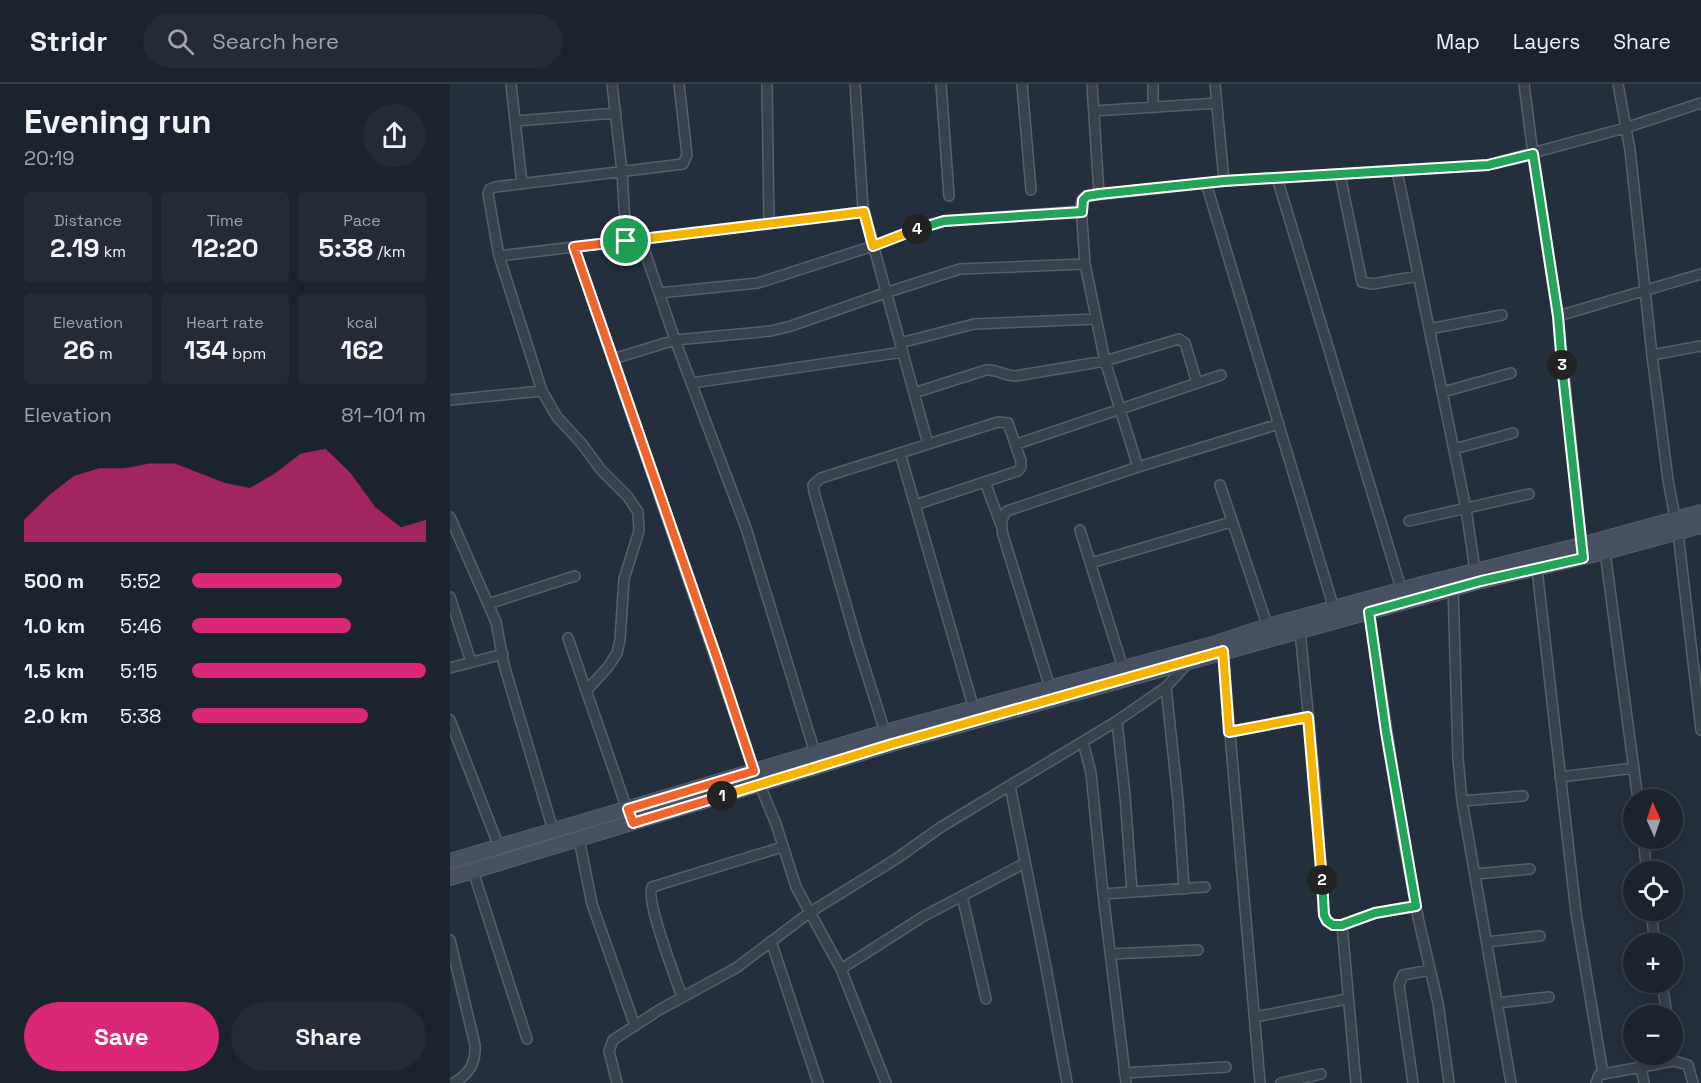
<!DOCTYPE html>
<meta charset="utf-8">
<style>
body{margin:0;font-family:"Space Grotesk",sans-serif;background:#242b36;color:#f1f3f6;height:100vh;display:flex;flex-direction:column;font-size:22px;white-space:nowrap}
*{box-sizing:border-box;margin:0}
p{font-size:20px;color:#a0a4aa}
.icon{flex:none;width:33px;height:33px;fill:none;stroke:currentColor;stroke-width:2;stroke-linecap:round;stroke-linejoin:round}
.map{position:relative;flex:1;overflow:hidden}
.side{display:flex;flex-direction:column;background:#1b232e;width:450px}
.side>*{flex:none}
.needle{width:39px;rotate:357deg}
.fabs{position:absolute;left:1173px;top:705px;display:grid;gap:12px}
.fabs a{display:grid;place-items:center;width:60px;height:60px;border-radius:50%;background:#1b232e;box-shadow:0 3px 15px #0003,0 0 0 2px #39404a;font-size:30px}
.pin{position:absolute;display:grid;place-items:center;width:51px;height:51px;color:#fff;margin:-26px;border:3px solid #fff;border-radius:50%;box-shadow:0 2px 6px #0007}
.km{position:absolute;width:30px;height:30px;margin:-15px;border-radius:50%;background:#222;color:#fff;font-size:16px;line-height:30px;text-align:center}
.round{display:grid;place-items:center;flex:none;width:63px;height:63px;border-radius:32px;background:#242b36}
.summary{display:flex;align-items:center;justify-content:space-between;height:102px;padding:0 24px}
h1{font-size:33px;font-weight:700;line-height:45px}
.stats{display:grid;grid-template-columns:repeat(3,1fr);gap:9px;height:102px;padding:6px 24px}
.stats div{display:grid;align-content:center;border-radius:6px;background:#242b36;text-align:center}
.stats b{font-size:26px;font-weight:700}
.stats small{font-size:16px;font-weight:400}
.stats p{font-size:16px}
.chart{height:168px;padding:12px 24px}
.chart p{display:flex;justify-content:space-between}
.chart svg{width:100%;height:108px;margin-top:6px;fill:#db2777;opacity:.7}
.primary-button{display:flex;gap:12px;margin-top:auto;padding:12px 24px}
.primary-button a{flex:1;height:69px;border-radius:36px;background:#db2777;color:#fff;font-size:24px;font-weight:700;line-height:69px;text-align:center}
.primary-button a+a{background:#242b36;color:#f1f3f6}
ul{padding:0 24px;list-style:none;font-size:20px}
li{display:grid;grid-template-columns:96px 72px 1fr;align-items:center;height:45px}
li i{height:15px;border-radius:8px;background:#db2777}
header{display:flex;align-items:center;gap:36px;box-sizing:border-box;height:84px;padding:0 30px;background:#1b232e;border-bottom:2px solid #39404a}
header strong{font-size:28px}
nav{display:flex;gap:33px;margin-inline-start:auto;font-size:21px}
.search{width:420px;height:54px;background:#242b36;display:flex;align-items:center;gap:15px;box-sizing:border-box;padding:0 21px;border-radius:33px;color:#a0a4aa;font-size:22px}
main{display:flex;flex:1;min-height:0}
.map>svg:first-child{display:block}
.lines{fill:none;stroke-linecap:round;stroke-linejoin:round}
.minor-casing{stroke:#565f6c;stroke-width:12}
.secondary-casing{stroke:#565f6c;stroke-width:16}
.minor{stroke:#38414e;stroke-width:9}
.secondary{stroke:#465061;stroke-width:14}
.split-1-casing{stroke:#fff;stroke-width:12}
.split-2-casing{stroke:#fff;stroke-width:12}
.split-3-casing{stroke:#fff;stroke-width:12}
.split-4-casing{stroke:#fff;stroke-width:12}
.split-5-casing{stroke:#fff;stroke-width:12}
.split-1{stroke:#f0652b;stroke-width:8}
.split-2{stroke:#f5b400;stroke-width:8}
.split-3{stroke:#22a559;stroke-width:8}
.split-4{stroke:#22a559;stroke-width:8}
.split-5{stroke:#f5b400;stroke-width:8}
</style>
<header>
<strong>Stridr</strong>
<div class="search"><svg class="icon" aria-label="search" viewBox="0 0 24 24"><circle cx="10" cy="10" r="6"/><path d="M15 15l6 6"/></svg>Search here</div>
<nav><a>Map</a><a>Layers</a><a>Share</a></nav>
</header>
<main>
<section class="side">
<div class="summary"><div><h1>Evening run</h1><p>20:19</p></div><a class="round"><svg class="icon" aria-label="share" viewBox="0 0 24 24"><path d="M12 15V3M7 8l5-5 5 5M5 13v7h14v-7"/></svg></a></div>
<div class="stats">
<div><p>Distance</p><b>2.19<small> km</small></b></div>
<div><p>Time</p><b>12:20</b></div>
<div><p>Pace</p><b>5:38<small> /km</small></b></div>
</div>
<div class="stats">
<div><p>Elevation</p><b>26<small> m</small></b></div>
<div><p>Heart rate</p><b>134<small> bpm</small></b></div>
<div><p>kcal</p><b>162</b></div>
</div>
<div class="chart"><p><span>Elevation</span>81–101 m</p>
<svg viewBox="0 0 160 44" preserveAspectRatio="none"><path d="M0 44V35L10 25L20 17L30 14L40 14L50 12L60 12L70 16L80 20L90 22L100 16L110 8L120 6L130 16L140 30L150 38L160 35V44z"/></svg>
</div>
<ul>
<li><b>500 m</b>5:52<i style="width:64%"></i></li>
<li><b>1.0 km</b>5:46<i style="width:68%"></i></li>
<li><b>1.5 km</b>5:15<i style="width:100%"></i></li>
<li><b>2.0 km</b>5:38<i style="width:75%"></i></li>
</ul>
<div class="primary-button"><a>Save</a><a>Share</a></div>
</section>
<div class="map">
<svg width="1251" height="999" viewBox="0 0 1251 999">
<rect width="100%" height="100%" fill="#242f3e"/>
<g class="lines">
<defs>
<path id="minor" d="M61,0L72,100
M162,0L172,88L176,157
M317,0L319,140
M405,0L413,124L478,360
M491,0L499,112
M572,0L581,106
M642,0L649,110
M703,0V23
M765,0L774,97
M1074,0L1083,70L1108,232L1132,465
M1168,0L1180,66L1202,271L1218,396L1228,449L1251,646
M644,27L767,19
M65,37L166,29
M947,87L1016,425L1025,486
M890,91L912,198L923,200L968,192
M827,94L953,511
M756,99L885,528
M191,156L225,256L296,444L369,682
M124,163L304,687L326,740L346,803L391,885L436,999
M49,172L414,128
M209,209L308,199L423,162L472,143L494,137L632,127
M1108,232L1251,190
M979,245L1052,231
M450,259L524,240L646,235
M1202,271L1251,262
M163,275L225,256L321,247L341,242L435,209L510,185L635,180
M242,299L453,268
M993,308L1061,289
M464,309L536,286C547,285 555,292 565,292L655,277L729,255L735,259L747,299
M0,316L92,307
M567,360L771,291
M1004,365L1063,349
M450,369L525,629
M688,383L655,277L635,180L631,121L632,116L637,112L774,97L1038,81L1175,44L1251,19
M535,398L551,441
M770,401L819,546
M0,433L46,538L54,581L103,746
M959,437L1079,410
M630,446L673,584
M1155,468L1188,716
M641,479L781,438
M1087,485L1126,829L1153,990
M1003,501L1008,674L1012,717L1061,999
M0,513L21,578
M38,520L125,492
M919,528L953,754L969,838L988,919L999,999
M850,547L865,699L874,831L877,837L883,841H892L925,829L966,822
M118,554L178,728
M773,568L810,999
M0,584L53,570
M716,603L728,716L734,805
M137,606L158,583L167,569L170,556L174,495L189,447L188,428L178,413L151,386L132,360L107,333L92,307L49,172L38,110L40,105L45,103L233,80L237,71L229,0
M601,607L553,451C551,441 550,435 557,427L688,383L829,340
M0,636L49,763
M667,637L675,712L682,808
M435,648L407,559L364,408L363,401L371,394L548,338L558,339L571,377V383L568,387L465,421
M779,648L858,633
M633,658L641,689L653,810L676,999
M1110,693L1184,684
M560,702L596,883L617,999
M1012,717L1073,712
M1193,754L1197,788
M129,755L142,820L185,942
M23,787L77,955
M1025,790L1080,785
M653,810L755,803
M512,812L536,915
M1201,826L1205,860
M892,841L906,999
M0,856L25,961C26,979 19,991 3,999
M321,857L368,999
M1037,858L1090,852
M661,870L748,866
M391,885L474,832L575,779
M1212,898L1217,932
M232,913C226,895 195,816 202,803L332,763
M1047,919L1099,913
M805,933L897,915
M1191,983L1194,999
M674,989L776,983
M167,999L159,967L163,956L209,926L286,884L359,829L446,775L491,743L667,637L716,603L739,578
M831,999L871,990
M963,999L949,901L953,891L980,886
M1146,999L1149,991L1153,990L1224,977L1238,981L1243,999"/>
<path id="secondary" d="M0,777L435,648L763,560L817,542L976,499L1131,461L1251,428
M0,794L442,660L1031,497L1155,468L1251,442"/>
</defs>
<use href="#minor" class="minor-casing"/>
<use href="#secondary" class="secondary-casing"/>
<use href="#minor" class="minor"/>
<use href="#secondary" class="secondary"/>
</g>
<g class="lines">
<defs>
<path id="split-1" d="M176,157L124,163L268,578L304,687L178,725L183,739L272,712"/>
<path id="split-2" d="M272,712L442,660L773,567L779,648L858,633L872,796"/>
<path id="split-3" d="M872,796L874,831L877,837L883,841H892L925,829L966,822L936,648L919,528L1031,497L1133,474L1112,281"/>
<path id="split-4" d="M467,145L494,137L632,128L633,116L637,112L649,110L774,97L1038,81L1083,70L1108,232L1112,281"/>
<path id="split-5" d="M176,157L414,128L423,162L467,145"/>
</defs>
<use href="#split-1" class="split-1-casing"/>
<use href="#split-2" class="split-2-casing"/>
<use href="#split-3" class="split-3-casing"/>
<use href="#split-4" class="split-4-casing"/>
<use href="#split-5" class="split-5-casing"/>
<use href="#split-1" class="split-1"/>
<use href="#split-2" class="split-2"/>
<use href="#split-3" class="split-3"/>
<use href="#split-4" class="split-4"/>
<use href="#split-5" class="split-5"/>
</g>
</svg>
<div class="fabs">
<a><svg class="needle" viewBox="-14 -14 28 28"><path d="M0-13l5 13h-10z" fill="#e53935"/><path d="M0 13l5-13h-10z" fill="#a0a4aa"/></svg></a>
<a><svg class="icon" aria-label="locate" viewBox="0 0 24 24"><circle cx="12" cy="12" r="6"/><path d="M12 2v4M12 18v4M2 12h4M18 12h4"/></svg></a>
<a>+</a>
<a>−</a>
</div>
<div class="pin" style="left:176px;top:157px;background:#1e9e55"><svg class="icon" aria-label="arrive" viewBox="0 0 24 24"><path d="M6 21V4h12l-3 4 3 4H6"/></svg></div>
<b class="km" style="left:272px;top:712px">1</b>
<b class="km" style="left:872px;top:796px">2</b>
<b class="km" style="left:1112px;top:281px">3</b>
<b class="km" style="left:467px;top:145px">4</b>
</div>
</main>
